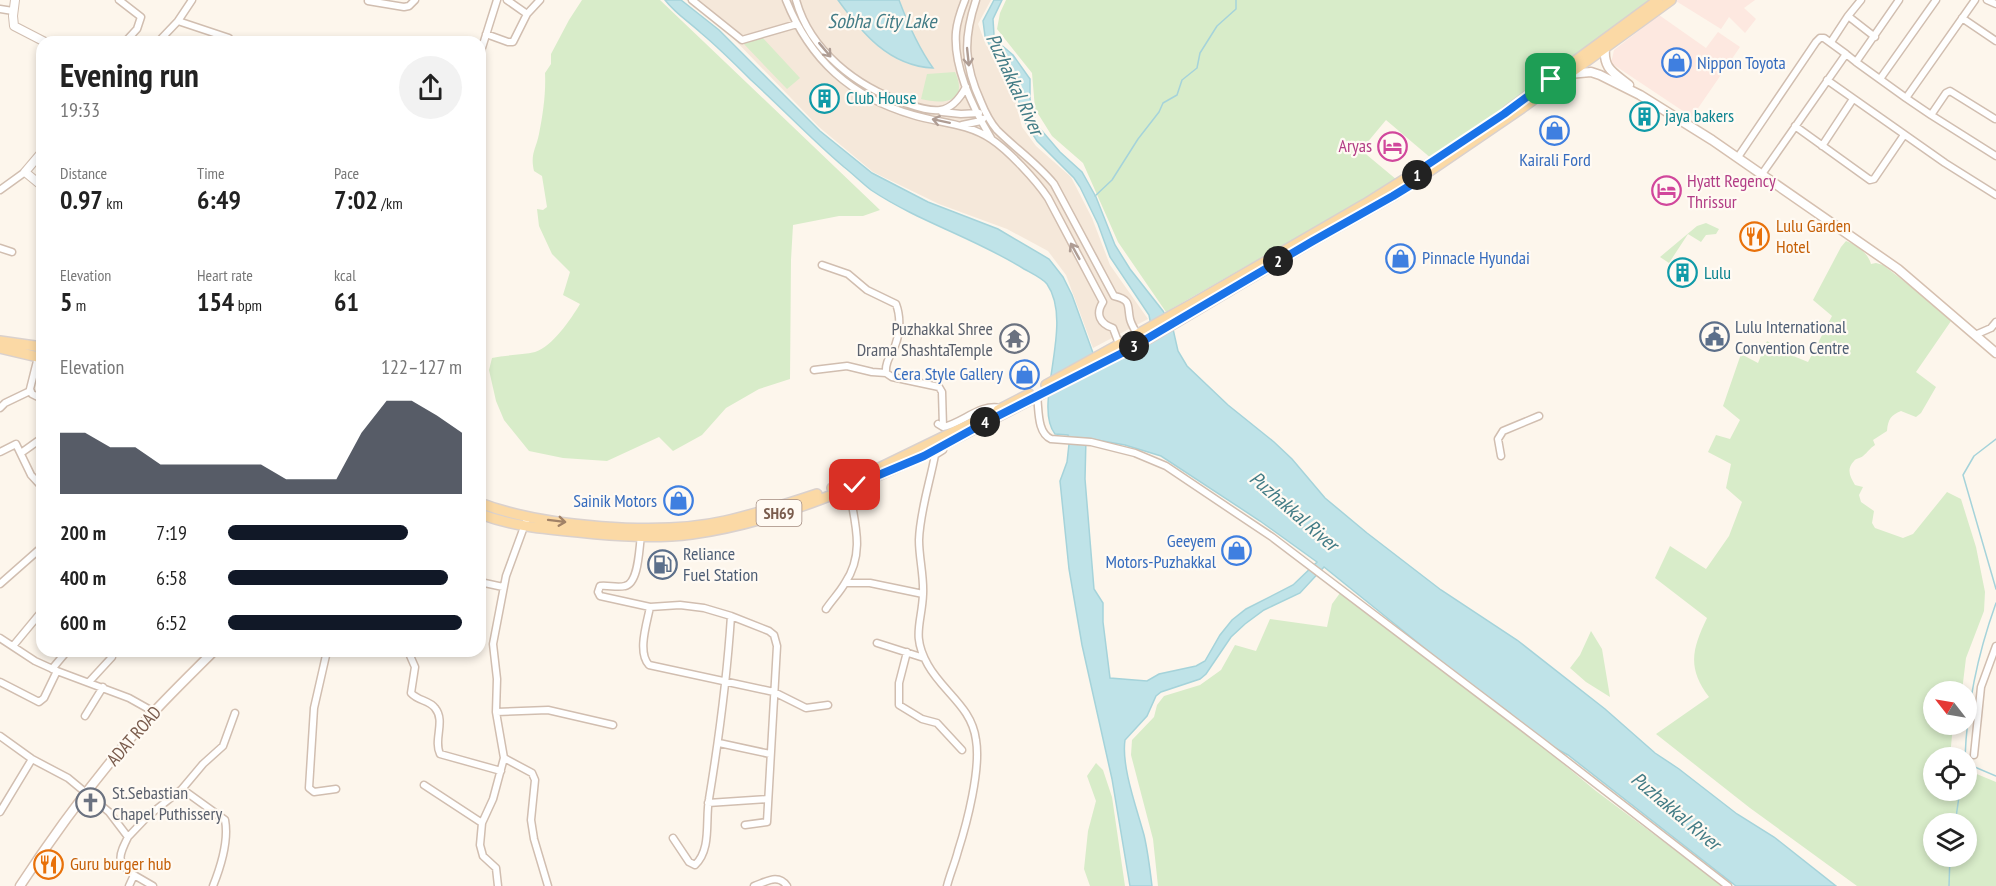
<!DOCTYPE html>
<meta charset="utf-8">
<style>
body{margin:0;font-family:"PT Sans Narrow",sans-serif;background:#f2f2f2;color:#222;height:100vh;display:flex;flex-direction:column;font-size:22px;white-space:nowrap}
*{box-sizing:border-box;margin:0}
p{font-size:20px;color:#767676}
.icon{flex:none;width:33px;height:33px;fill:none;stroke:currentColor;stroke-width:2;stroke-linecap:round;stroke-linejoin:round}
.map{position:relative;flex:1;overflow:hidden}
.details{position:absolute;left:36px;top:36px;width:450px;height:621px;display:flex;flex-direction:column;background:#fff;border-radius:18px;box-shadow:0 3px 9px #0003}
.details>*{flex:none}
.needle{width:39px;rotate:301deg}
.buttons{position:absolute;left:1923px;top:681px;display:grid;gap:12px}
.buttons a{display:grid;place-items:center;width:54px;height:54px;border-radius:50%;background:#fff;box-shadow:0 3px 9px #0003;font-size:30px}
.pin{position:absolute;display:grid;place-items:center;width:51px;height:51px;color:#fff;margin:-26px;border-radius:12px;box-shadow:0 3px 9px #0006}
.km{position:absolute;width:30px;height:30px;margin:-15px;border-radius:50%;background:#222;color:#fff;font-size:16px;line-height:30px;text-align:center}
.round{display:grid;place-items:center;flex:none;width:63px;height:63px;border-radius:32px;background:#f2f2f2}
.overview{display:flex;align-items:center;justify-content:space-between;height:102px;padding:0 24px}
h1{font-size:33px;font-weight:700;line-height:45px}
.stats{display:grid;grid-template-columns:repeat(3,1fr);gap:9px;height:102px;padding:6px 24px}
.stats div{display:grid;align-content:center}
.stats b{font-size:26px;font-weight:700}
.stats small{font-size:16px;font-weight:400}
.stats p{font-size:16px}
.chart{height:168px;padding:12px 24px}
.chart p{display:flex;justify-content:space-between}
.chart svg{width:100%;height:108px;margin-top:6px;fill:#111827;opacity:.7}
ul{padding:0 24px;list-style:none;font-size:20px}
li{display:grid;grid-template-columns:96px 72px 1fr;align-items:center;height:45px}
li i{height:15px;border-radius:8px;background:#111827}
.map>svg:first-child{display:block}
.residential{fill:#f5e8da}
.commercial{fill:#fde8e0}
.green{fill:#d8ecc9;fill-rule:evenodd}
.water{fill:#bfe3e8;stroke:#a5d3da;stroke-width:1.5;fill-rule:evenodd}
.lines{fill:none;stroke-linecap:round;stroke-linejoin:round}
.stream{stroke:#a5d3da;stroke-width:1.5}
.minor-casing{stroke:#d1beb0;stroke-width:9}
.tertiary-casing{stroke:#d1beb0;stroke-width:10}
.secondary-casing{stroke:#d6c0b0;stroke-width:11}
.primary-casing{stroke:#dad1cd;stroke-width:12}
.minor{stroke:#fff;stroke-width:6}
.tertiary{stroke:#fff;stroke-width:8}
.secondary{stroke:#fff;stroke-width:8}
.primary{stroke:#fbd9a5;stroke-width:9}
.oneway{stroke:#af9d94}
.oneway2{stroke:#a18267}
.route-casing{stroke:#fff;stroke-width:12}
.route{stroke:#1a73e8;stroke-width:8}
.labels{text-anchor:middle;stroke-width:4.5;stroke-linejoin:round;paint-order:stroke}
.shield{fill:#fffaf3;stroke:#a28b7f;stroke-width:1.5}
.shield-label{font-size:16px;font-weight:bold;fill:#7a5c4d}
.shop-label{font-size:18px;fill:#366cbe;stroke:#fffaf3;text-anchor:end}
.culture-label{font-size:18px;fill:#0d838f;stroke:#fffaf3;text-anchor:start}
.hotel-label{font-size:18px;fill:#b23c85;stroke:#fffaf3;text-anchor:end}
.food-label{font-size:18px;fill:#c56008;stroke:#fffaf3;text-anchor:start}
.service-label{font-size:18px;fill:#4e5e75;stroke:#fffaf3;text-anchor:start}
.worship-label{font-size:18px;fill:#5b616d;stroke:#fffaf3;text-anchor:end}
.street-label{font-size:18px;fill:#7a5c4d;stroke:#fffaf3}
.water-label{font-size:20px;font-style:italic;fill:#437c86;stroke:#fffaf3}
</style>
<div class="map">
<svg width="1996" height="886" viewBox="0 0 1996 886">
<rect width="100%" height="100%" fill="#fdf6ec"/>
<path class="residential" d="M686,0H991L978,24L986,45L1007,70L1022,127L1036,146L1071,177L1092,218L1110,265L1148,319L1093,348L1066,275L1048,251L1007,229L939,204L873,172L819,127L729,34Z"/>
<path class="commercial" d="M1678,0H1755L1744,8L1756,19L1745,33L1729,17L1721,29L1676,1Z
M1659,15L1706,48L1718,32L1740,47L1692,117L1611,63L1614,50Z"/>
<path class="green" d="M582,0H660L880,210L863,216H839L793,225L791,260L790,379L759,389L726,408L702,435L673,451L659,437L607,461L563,458L529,451L504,420L496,401L489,370L492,358C505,355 523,355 535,352C552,347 571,319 580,304L563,295L570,272L552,254L539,226L537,209L543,210L547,207L542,176L534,171C530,154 536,149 539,134C543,114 546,93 545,73L551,64V54L569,20Z
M1006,0H1653L1585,51L1432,159L1386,120L1361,150L1397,180L1166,312L1118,242L1083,163L1052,136L1035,109L1032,73L997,29L1000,13Z
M761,36L800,78L787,89L742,42Z
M955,72C969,102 944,105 921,99L927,74Z
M1706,223L1719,229L1716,234L1706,235L1701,242L1688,234L1669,263L1660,257L1697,226Z
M1846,241C1857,245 1868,253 1871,264L1876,263L1883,265L1927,299L1951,321L1916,372L1936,387L1921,413L1916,417L1901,411C1891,415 1888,419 1887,431L1873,440L1875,445C1869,449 1868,452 1863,456C1861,458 1856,458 1854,461C1846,469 1850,477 1855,485L1863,487L1859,495L1861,502L1874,511L1872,523L1875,528L1903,538L1913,534L1947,492L1961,499L1976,547L1985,592L1984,611L1966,658L1962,691L1934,692V724L1953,725L1950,757L1934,758V790H1966L1967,770L1996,782V886H1857L1750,808L1656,734L1709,697C1687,668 1692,649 1707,618L1655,578L1670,546L1706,569L1729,536L1742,502L1726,488L1731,464L1708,452L1716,435L1730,439L1740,420L1723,406L1741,354L1758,363L1767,341L1786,353L1808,362L1832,316L1813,300L1841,247ZM1934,824H1966V856H1934Z
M1340,593L1371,614L1550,753L1596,791L1723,886H1158L1153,839L1131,755L1132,740L1154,717L1157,705L1164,696L1200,685L1221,670L1235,645L1256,651L1270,619L1327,627L1332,604Z
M1591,631L1602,649L1610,697L1586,682L1570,668L1580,655Z
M1096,763L1103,770L1112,797L1125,886H1090L1084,869L1088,831L1096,801L1087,776Z"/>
<path class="water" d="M665,0H681L719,30L820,131L872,173L928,202L998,229L1049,259L1063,277L1072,295L1097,364L1154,341L1149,315L1110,257L1098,224L1080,187L1074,178L1037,141L1023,119L1014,81L1008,66L989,44L985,36L983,21L994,0H1002L993,19L994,35L999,43L1013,55L1030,79V99L1036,124L1060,152L1082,172L1096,197L1115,245L1130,269L1163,311L1173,329L1178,351L1187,366L1228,405L1274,442L1292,459L1325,498L1367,533L1441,590L1517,640L1605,709L1655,753L1679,769L1737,814L1774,837L1836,886H1736L1568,755L1533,736L1510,713L1453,671L1324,567L1300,593L1264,610L1245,624L1231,637L1206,674L1200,679L1161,692L1156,696L1147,716L1125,740C1121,766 1137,809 1144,835C1148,852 1150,869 1152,886H1130L1112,779L1082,645L1069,569L1060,481L1067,462L1069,444L1068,435L1055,434C1032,405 1075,324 1047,284C1042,278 1031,273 1024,269C975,238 919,222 871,190C862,183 853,174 844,167C811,139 782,108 751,80C735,64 719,48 701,33C689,22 675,13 665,0ZM1086,438L1125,445L1161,456L1260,521L1317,562L1293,585L1246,609L1232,620L1220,635L1205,661L1196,666L1159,674L1147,681L1110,678L1103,622V603L1094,589L1085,479Z
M838,0H899C908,24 918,47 933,68C889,66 862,33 838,0Z"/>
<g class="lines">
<path class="stream" d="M1095,196L1112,180L1138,139L1159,112L1163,103L1177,95L1182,80L1197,68L1200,53L1217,26L1236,9V0
M1996,439L1974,456L1963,475L1996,589
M1965,758C1967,704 1978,653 1996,603
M1966,761L1970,765L1996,776
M1955,824L1960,790
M1949,886L1950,856"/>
<defs>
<path id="minor" d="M119,0L141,17L137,29L125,42
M507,0L527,14
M692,0L742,40L797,24
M786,0C810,60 851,97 913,115C939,123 967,123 991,139C1008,150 1036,180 1048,198L1103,302C1095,314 1100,324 1113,328L1119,344
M796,0C810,51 857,87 905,103C934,113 950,117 966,87
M965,0C961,10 957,21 956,32C953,68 973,108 991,138
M976,0C963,39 964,65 981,102C985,112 990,122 997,130C1016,149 1037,163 1054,184L1114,296C1132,300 1127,306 1130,319C1131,324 1135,330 1137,334
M1861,0L1848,16L1875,37
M1899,0L1856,62L1906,98
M1975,0L1906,98L1931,115L1946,93L1950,91L1995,119
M1987,0L1996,4
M368,1L404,7L409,6L415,0
M0,9L13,11
M1962,18L1996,41
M178,21L192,0
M486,34L508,42H513L527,14L540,0
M158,42L178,21L229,38L230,42
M1831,42L1848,16
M480,54L497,0
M1880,79L1936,0
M1827,80L1945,163L1996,195
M942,112L961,114L979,113
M1931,115L1996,156
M962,125L981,121L983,119
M1795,126L1870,180L1874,179L1904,135
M1822,146L1853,99
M1738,157L1816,42L1820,38H1824L1846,54
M1762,174L1846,54L1856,62
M0,190L25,172
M0,248L12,252
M822,265L848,274L867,290L896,304C901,317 900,333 895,346C891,355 885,362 886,373L892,377L939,387L942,392L943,427L938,424
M1975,335L1991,328L1996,322
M38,357L30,389L32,394L42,399
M814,370L847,366L872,372L886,373
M1037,396C1039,410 1037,433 1051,439L1091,442L1135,453L1166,466L1239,515L1272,537L1542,742L1728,886
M0,408L5,403L30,391
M943,427C963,423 980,403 1001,408
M943,450L935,455C930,482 920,511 919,540C919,558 924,576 923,594C922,623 911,635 928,665C943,692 972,707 976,740C981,769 967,823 958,851C955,863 950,874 947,886
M0,452L16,444L31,475L42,487
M21,453L42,438
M1501,456L1498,439L1503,431L1539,416
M528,516L506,576L493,644L497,679L496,712L504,758L532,773L535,780L531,820L534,839L548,886
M641,536C639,548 639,583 625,586C617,588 608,585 600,586L598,592L600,596L650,607L680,605L704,608L731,616C727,678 719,738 709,799C705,820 712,849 695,865L689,862L673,838
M480,582L503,587
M845,583H870L923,594
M0,584L42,547
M650,607C647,623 637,652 649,665L774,692L806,708L828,705
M826,609C832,600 840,592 845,583C866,552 854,521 849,488
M731,616L769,631L774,635L777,646L767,822L745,825
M0,638L35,661L57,671L129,698L154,712
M877,643L924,658
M13,646L42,611
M327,651L314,708L309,788L314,792L336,789
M408,651L415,667L411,693C418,701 429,700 435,708C446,721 433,740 440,754L501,771
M907,652L899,683V705L922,719L937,723L962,750
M52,669L67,651
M0,682L39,702L44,698L57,671
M89,682L112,657
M496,712L548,710L613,725
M85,716L103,687
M0,736L32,759L68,778L109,812L128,837C119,855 115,863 134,875L129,886
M719,743L770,754
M1974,755L1981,687L1996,646
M424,785L482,823
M182,789L203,764L223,746L235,713
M708,803L768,799
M0,812L32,759
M128,837L148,816L182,789L225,820C229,841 221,866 213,886
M134,875L153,886
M498,886L496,868L483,856L480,845L482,823L493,799L504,758
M754,886C766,882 778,873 787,886"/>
<path id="tertiary" d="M15,0L13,16L14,26L45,42
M42,152L25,172L42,186"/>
<path id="secondary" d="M1605,47C1603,69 1613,72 1629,85
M1569,74L1591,72L1600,75L1640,95L1712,140L1898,269L1996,353
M20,886C56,831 96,777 140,727C163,701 189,676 214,651"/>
<path id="primary" d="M1507,111L1658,0
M0,341L42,347
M0,348L42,358
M1046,385L1192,304L1365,204L1454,148
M998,410L1029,394
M832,488L871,472L978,420
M480,503C542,527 660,536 725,521C756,514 787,504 817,494
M480,514C512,526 544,529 578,532C616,536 654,539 692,534C773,523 850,489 924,455L1148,339L1313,241L1393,196L1522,108L1671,0"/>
</defs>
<use href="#minor" class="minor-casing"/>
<use href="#tertiary" class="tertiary-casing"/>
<use href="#secondary" class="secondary-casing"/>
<use href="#primary" class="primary-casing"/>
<use href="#minor" class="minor"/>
<use href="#tertiary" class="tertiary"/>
<use href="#secondary" class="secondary"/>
<use href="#primary" class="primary"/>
</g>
<defs><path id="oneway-shaft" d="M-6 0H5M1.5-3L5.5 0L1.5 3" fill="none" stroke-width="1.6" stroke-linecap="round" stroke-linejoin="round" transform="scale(1.5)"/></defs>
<g class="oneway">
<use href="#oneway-shaft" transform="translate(825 50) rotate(50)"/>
<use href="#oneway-shaft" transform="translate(968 57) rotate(84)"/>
<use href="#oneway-shaft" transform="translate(941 121) rotate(-168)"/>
<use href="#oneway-shaft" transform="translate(1075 251) rotate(-119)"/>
</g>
<use class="oneway2" href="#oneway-shaft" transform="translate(557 521) rotate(7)"/>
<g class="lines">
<defs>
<path id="route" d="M855,485L924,456L984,423L1126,351L1313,241L1393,196L1419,180L1415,173L1504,114L1551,79"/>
</defs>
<use href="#route" class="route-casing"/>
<use href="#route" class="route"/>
</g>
<defs>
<symbol id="shop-ring" viewBox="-11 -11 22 22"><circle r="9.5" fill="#fffaf3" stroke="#3f7fe0" stroke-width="1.5"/><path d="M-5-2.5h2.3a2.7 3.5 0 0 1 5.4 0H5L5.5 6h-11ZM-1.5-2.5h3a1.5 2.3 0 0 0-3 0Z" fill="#3f7fe0"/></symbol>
<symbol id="building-ring" viewBox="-11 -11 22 22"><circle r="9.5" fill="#fffaf3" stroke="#0f9aa8" stroke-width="1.5"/><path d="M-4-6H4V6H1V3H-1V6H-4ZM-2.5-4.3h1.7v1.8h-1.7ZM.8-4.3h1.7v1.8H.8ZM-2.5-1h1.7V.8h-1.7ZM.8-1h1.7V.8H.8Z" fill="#0f9aa8"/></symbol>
<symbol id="hotel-ring" viewBox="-11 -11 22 22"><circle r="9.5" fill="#fffaf3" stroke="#d1479c" stroke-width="1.5"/><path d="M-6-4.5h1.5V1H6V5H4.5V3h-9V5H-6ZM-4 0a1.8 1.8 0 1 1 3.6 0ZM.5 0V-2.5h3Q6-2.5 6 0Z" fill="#d1479c"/></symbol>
<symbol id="restaurant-ring" viewBox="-11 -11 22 22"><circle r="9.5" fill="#fffaf3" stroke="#e8710a" stroke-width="1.5"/><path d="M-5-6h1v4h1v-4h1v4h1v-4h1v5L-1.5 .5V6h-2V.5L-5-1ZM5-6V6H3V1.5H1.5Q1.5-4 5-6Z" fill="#e8710a"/></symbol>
<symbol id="civic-ring" viewBox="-11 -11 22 22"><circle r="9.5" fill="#fffaf3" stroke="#5c6f8a" stroke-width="1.5"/><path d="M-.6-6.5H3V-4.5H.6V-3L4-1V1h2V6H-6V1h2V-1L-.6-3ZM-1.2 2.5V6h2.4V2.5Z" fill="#5c6f8a"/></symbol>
<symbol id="temple-ring" viewBox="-11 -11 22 22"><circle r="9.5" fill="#fffaf3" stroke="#6b7280" stroke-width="1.5"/><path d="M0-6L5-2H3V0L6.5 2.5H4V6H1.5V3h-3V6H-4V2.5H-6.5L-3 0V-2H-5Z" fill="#6b7280"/></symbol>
<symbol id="fuel-ring" viewBox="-11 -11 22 22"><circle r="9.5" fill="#fffaf3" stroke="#5c6f8a" stroke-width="1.5"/><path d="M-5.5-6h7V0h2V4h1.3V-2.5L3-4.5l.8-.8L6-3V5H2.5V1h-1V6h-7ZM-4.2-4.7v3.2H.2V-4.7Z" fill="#5c6f8a"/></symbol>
<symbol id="church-ring" viewBox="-11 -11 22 22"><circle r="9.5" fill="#fffaf3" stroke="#6b7280" stroke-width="1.5"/><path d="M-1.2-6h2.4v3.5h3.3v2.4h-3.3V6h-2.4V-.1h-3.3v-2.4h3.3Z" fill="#6b7280"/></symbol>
</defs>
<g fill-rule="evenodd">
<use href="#shop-ring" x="1660" y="46" width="33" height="33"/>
<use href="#building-ring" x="808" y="82" width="33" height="33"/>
<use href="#building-ring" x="1628" y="100" width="33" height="33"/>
<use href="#shop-ring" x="1538" y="114" width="33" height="33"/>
<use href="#hotel-ring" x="1376" y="130" width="33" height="33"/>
<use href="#hotel-ring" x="1650" y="174" width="33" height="33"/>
<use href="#restaurant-ring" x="1738" y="220" width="33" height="33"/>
<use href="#shop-ring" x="1384" y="242" width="33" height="33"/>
<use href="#building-ring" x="1666" y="256" width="33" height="33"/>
<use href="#civic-ring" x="1698" y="320" width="33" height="33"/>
<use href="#temple-ring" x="998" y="322" width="33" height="33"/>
<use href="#shop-ring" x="1008" y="358" width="33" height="33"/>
<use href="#shop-ring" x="662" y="484" width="33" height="33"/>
<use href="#shop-ring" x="1220" y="534" width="33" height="33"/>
<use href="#fuel-ring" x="646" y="548" width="33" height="33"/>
<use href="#church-ring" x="74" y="786" width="33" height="33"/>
<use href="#restaurant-ring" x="32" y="848" width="33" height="33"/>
</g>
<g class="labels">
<rect class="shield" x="756.5" y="500" width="45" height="26" rx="4.5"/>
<g class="shield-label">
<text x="779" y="519">SH69</text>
</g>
<g class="shop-label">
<text x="1697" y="69" text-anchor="start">Nippon Toyota</text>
<text x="1555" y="166" text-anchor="middle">Kairali Ford</text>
<text x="1422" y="264" text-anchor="start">Pinnacle Hyundai</text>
<text x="1003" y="380">Cera Style Gallery</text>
<text x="657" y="507">Sainik Motors</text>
<text x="1216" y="547">Geeyem<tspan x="1216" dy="21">Motors-Puzhakkal</tspan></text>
</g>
<g class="culture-label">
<text x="846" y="104">Club House</text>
<text x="1665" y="122">jaya bakers</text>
<text x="1704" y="279">Lulu</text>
</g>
<g class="hotel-label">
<text x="1372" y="152">Aryas</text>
<text x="1687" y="187" text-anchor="start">Hyatt Regency<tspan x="1687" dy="21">Thrissur</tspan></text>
</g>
<g class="food-label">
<text x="1776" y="232">Lulu Garden<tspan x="1776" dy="21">Hotel</tspan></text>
<text x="70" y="870">Guru burger hub</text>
</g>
<g class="service-label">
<text x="1735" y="333">Lulu International<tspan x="1735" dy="21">Convention Centre</tspan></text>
<text x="683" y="560">Reliance<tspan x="683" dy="21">Fuel Station</tspan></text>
</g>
<g class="worship-label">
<text x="993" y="335">Puzhakkal Shree<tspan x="993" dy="21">Drama ShashtaTemple</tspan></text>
<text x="112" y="799" text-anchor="start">St.Sebastian<tspan x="112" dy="21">Chapel Puthissery</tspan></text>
</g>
<g class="street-label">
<text transform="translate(134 736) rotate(-49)" y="6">ADAT ROAD</text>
</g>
<g class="water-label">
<text x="882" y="28">Sobha City Lake</text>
<text transform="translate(1015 84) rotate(65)" y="7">Puzhakkal River</text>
<text transform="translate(1294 511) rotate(41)" y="7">Puzhakkal River</text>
<text transform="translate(1676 811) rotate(40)" y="7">Puzhakkal River</text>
</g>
</g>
</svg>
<div class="buttons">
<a><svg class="needle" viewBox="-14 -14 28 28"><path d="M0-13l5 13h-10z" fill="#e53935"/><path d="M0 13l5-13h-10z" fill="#767676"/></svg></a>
<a><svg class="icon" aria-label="locate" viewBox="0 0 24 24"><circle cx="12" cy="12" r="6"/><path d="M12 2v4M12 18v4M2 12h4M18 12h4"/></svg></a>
<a><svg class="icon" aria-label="layers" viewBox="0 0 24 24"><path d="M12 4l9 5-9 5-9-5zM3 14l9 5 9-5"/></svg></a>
</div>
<div class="pin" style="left:1551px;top:79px;background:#1e9e55"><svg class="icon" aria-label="arrive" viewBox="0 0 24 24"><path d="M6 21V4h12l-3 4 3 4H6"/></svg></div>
<div class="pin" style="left:855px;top:485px;background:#d93025"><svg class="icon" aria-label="check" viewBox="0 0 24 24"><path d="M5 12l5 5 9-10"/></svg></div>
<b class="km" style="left:1417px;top:175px">1</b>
<b class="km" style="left:1278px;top:261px">2</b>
<b class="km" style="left:1134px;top:346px">3</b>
<b class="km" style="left:985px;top:422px">4</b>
<section class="details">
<div class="overview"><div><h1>Evening run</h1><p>19:33</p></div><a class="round"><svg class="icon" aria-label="share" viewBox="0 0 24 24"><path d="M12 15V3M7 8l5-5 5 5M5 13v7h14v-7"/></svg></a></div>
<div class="stats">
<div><p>Distance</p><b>0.97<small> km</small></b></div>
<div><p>Time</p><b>6:49</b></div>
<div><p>Pace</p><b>7:02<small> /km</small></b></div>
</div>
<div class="stats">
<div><p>Elevation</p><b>5<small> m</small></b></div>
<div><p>Heart rate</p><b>154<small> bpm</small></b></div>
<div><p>kcal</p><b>61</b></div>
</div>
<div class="chart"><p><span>Elevation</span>122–127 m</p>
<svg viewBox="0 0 160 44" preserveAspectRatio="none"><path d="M0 44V19L10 19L20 25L30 25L40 32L50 32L60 32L70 32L80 32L90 38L100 38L110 38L120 19L130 6L140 6L150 12L160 19V44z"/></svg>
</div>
<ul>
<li><b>200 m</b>7:19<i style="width:77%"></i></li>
<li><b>400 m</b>6:58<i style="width:94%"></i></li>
<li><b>600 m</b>6:52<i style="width:100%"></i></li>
</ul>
</section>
</div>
